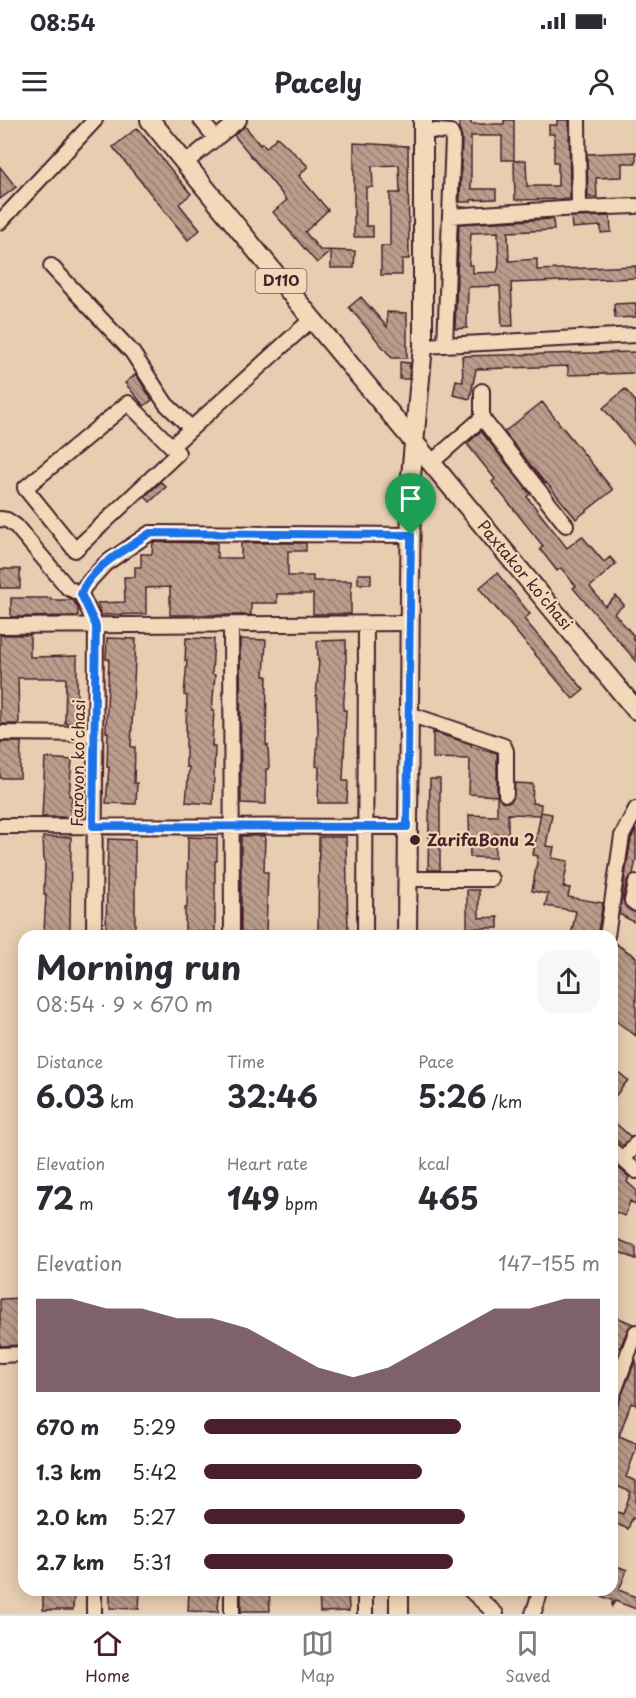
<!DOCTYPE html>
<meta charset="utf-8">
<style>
body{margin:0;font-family:"Playpen Sans",sans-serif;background:#f7f7f7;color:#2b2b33;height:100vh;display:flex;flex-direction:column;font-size:22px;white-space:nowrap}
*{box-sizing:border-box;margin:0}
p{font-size:20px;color:#7c7c81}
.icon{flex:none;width:33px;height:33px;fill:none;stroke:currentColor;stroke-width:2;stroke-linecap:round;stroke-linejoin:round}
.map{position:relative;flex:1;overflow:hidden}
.panel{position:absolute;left:18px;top:810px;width:600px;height:666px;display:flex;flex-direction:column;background:#fff;border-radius:18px;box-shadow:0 3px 15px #0003}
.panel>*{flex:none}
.pin{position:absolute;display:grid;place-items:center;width:51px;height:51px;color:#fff;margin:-62px -26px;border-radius:50% 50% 50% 0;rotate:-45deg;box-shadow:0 0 6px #0007}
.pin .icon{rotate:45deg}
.round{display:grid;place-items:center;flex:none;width:63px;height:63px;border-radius:18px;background:#f7f7f7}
.headline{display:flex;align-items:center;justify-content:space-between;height:102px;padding:0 18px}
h1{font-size:33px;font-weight:700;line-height:45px}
.figures{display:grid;grid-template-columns:repeat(3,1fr);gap:9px;height:102px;padding:6px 18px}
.figures div{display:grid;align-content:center}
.figures b{font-size:30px;font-weight:700}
.figures small{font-size:16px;font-weight:400}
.figures p{font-size:16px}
.chart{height:168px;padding:12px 18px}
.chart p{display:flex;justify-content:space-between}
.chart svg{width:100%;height:108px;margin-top:6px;fill:#4a1f2b;opacity:.7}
ul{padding:0 18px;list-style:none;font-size:20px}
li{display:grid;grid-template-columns:96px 72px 1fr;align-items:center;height:45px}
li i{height:15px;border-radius:8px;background:#4a1f2b}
.status{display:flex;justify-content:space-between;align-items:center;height:42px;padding:0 30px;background:#fff;direction:ltr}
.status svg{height:16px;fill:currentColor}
header{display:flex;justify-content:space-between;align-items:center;height:78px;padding:0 18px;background:#fff;font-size:27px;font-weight:700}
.menu{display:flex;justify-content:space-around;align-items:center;height:84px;border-top:2px solid #e1e1e2;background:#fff;font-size:16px;color:#7c7c81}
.menu a{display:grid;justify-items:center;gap:3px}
.menu .current{color:#4a1f2b}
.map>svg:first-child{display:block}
.building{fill:url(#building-back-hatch);stroke:#4a1f2b;stroke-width:1.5;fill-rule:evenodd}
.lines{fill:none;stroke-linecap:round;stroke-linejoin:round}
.minor-casing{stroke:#4a1f2b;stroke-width:18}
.major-casing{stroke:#4a1f2b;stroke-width:22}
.minor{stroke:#f1d9b9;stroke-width:14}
.major{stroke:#f1d9b9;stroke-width:18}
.route-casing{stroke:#fff;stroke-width:12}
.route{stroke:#1a73e8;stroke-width:8}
.poi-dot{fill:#4a1f2b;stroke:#f1d9b9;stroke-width:2}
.labels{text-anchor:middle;stroke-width:4.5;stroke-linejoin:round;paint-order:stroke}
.shield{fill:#f1d9b9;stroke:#7c5756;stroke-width:1.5}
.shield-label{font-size:15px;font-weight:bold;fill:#4a1f2b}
.street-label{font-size:16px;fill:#4a1f2b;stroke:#f1d9b9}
.poi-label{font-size:16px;font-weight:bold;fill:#4a1f2b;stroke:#f1d9b9;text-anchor:start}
</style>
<div class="status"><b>08:54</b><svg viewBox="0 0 49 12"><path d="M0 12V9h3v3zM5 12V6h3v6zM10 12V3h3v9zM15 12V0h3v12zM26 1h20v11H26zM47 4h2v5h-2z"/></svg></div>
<header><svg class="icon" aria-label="menu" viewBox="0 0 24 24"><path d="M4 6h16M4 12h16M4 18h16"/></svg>Pacely<svg class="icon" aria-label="person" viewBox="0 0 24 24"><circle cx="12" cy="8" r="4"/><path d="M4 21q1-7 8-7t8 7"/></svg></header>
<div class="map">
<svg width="636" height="1494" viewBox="0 0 636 1494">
<defs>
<pattern id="building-back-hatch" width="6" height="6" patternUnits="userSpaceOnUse" patternTransform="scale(1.5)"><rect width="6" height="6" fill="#bb9d8c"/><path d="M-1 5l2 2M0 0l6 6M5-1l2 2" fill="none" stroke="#9a7f73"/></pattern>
</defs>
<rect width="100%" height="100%" fill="#e7ceb1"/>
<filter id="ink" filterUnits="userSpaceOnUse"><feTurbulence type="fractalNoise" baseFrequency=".0167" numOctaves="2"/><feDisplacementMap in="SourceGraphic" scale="12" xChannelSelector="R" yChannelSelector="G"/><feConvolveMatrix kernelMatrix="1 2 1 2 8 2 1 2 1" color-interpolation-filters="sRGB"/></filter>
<g filter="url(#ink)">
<path class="building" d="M459,0H471V4H504V0H514V40H502V16H471V69H496V79L471,80V82H460L462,18L459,9Z
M557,0H569L570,79L515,80L514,41L526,40L527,66H558V42H554V14H549V5H557Z
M245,6L260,25L262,23L266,28L277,17L308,46L299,56L328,90L305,112L320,130L355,131L354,148H331V131L317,143L273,92L287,80L234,15Z
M137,8L191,74L179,84L200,110L188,120L113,27Z
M354,23L408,26L409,139H402V155H381V126H390V73H400L399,45L372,46L373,67H366V106H373V117H354Z
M636,32V43H622V57L596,58L597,77H588L587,34Z
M0,47L16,67L0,79Z
M610,96L611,112L601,113V106L572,108L571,97Z
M553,99L554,110L508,112L509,141L537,139V150L636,146V158L511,163L513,206H502L500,166L468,167L467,208L455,209L459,104ZM498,112L499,145L497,152L473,153V145H469L471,113Z
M361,177L387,207V192L407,193V238H392L349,187Z
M636,183V197L615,198L614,184Z
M636,232V253L568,255V246L476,249L470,279L453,275L456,260L463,262L462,236Z
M400,242L410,243L409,259H400Z
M136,254L152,280L144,286L125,263Z
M625,269L636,282V327L603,288Z
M542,282L613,370L576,399L546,362L545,363L504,312Z
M481,311L530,374L527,377L567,428L582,416L604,442L610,437L616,444L590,467L605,486L616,476L624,485L614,493L634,516L632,518L636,522V541L573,468L576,466L561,448L557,451L540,429L543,426L492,362L495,359L467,324Z
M161,362L166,367L150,382L145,376Z
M153,422L217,423V438H241V423H306V431H288V456H313V461H351V494H313V474H277V483H251V495H170V467L146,468V494L101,495L97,483L125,482L124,457H135V447H141V434H152Z
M0,449H20V468H0Z
M497,453L530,494L524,499L584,570L573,579L479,468Z
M358,454H371V464H358Z
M11,478H51V480H73L78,488V496L11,497Z
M0,515H30V537L77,536V604L65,603L66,558H18L19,604H0Z
M107,518L136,519L131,627H135L134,663H137L136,684L106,683L109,647H107L108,612H106L109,539H106Z
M186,518L214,519L212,554L215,555L212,590H214L212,626H215L213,684L186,682L189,647H186V612L187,576L184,575L187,541H185Z
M240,519L266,520L264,556H267L266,625H268L269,649H266V684L241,683Z
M346,520V555L343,590H346L343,661H348L347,683H318L319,647L316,646L318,612L317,576H316L319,541H318L317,521Z
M433,612L471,624V627L497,633V674L502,682H510L513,679L515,663L533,664L532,683L541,684L540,695L508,694V714H495V738L470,737L469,695L497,696V676L469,674L470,639L433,638Z
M0,622H21L20,658H0Z
M45,638L72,640L69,676H72L70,697H42Z
M430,659H440V750H428Z
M541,692L552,694L546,726L554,727L552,738L568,741L563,767L570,768L568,777L603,783L597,816H571L576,791L545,786L548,774L532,771L538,736L533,735Z
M636,709V740L633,754L627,760L623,780L627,788L636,793V803L619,794L631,719Z
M241,716H265L264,752H268L266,813H241Z
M43,717H71L70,813L44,811L46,775H44L45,741H44Z
M188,717L217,718V741H215V812L185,811V788H187Z
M319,717H346L348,812L318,811Z
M108,719L135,720V809L106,810Z
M467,770H479V798L498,797V808H467Z
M613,822L636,837V916L612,898Z
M612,947L628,960L612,980Z
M612,1000L631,1017L623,1026L612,1016Z
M612,1042L629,1057L627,1062L636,1070V1085L630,1081L625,1096L612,1091V1075L617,1062L612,1060Z
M612,1117L636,1127V1139L612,1129Z
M24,1178V1225L0,1226V1179Z
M612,1195L633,1204L628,1209L620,1228L612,1225Z
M636,1239V1285L631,1283L619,1316L636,1323V1329L626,1357L636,1361V1400L632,1398L628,1409L612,1402V1390L623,1394L631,1372L612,1364V1299Z
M612,1444L627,1450L619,1470L636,1477V1489L615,1481L612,1486V1480L588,1471L612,1470Z
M43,1470H74L73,1490H43Z
M110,1470H140L139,1489L110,1488Z
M189,1470H219L218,1492L188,1491Z
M241,1470H269L270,1491H241Z
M319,1470H348L349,1491L320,1492Z"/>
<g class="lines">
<defs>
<path id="minor" d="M201,0L216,19
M578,0L579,88
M423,10L450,12L453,18L445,225
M185,43L239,0
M450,96L579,88L636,86
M0,102L95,0
M51,146L132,232L166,284L191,308
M423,226L636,215
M128,283L178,333L75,430L25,368Z
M482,298V271
M172,326L312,199
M432,342L482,298L566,405
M0,399L7,400L16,406L68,468L81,474L84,467L105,444L150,413L411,415
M81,474L96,506L94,816
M231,504L232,816
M0,506L410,503
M409,594L504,626L506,631V674
M0,613L94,614
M0,706L407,707
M408,759H491
M636,763L632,781L636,784
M365,816L366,504
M607,816L622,716L636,689
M612,1030L636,1051
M623,1040L636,1024
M0,1235L24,1234
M612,1277L636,1212
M470,1470L496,1494
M94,1494V1470
M232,1494V1470
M365,1494V1470
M533,1494L541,1470"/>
<path id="major" d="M150,0L312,199L636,590
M407,816L411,356L423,226V0
M399,1470V1494"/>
</defs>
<use href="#minor" class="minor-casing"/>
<use href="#major" class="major-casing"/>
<use href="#minor" class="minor"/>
<use href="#major" class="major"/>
</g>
</g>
<g class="lines" filter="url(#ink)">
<defs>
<path id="route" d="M150,413L411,415L407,707L93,706L96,506L81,474C89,448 128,428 150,413Z"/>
</defs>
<use href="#route" class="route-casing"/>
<use href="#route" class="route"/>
</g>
<circle class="poi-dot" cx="415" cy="720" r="6"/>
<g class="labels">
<rect class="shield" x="255.5" y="149" width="51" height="24" rx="4.5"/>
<g class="shield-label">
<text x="281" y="166">D110</text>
</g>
<g class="street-label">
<text transform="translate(525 455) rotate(50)" y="6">Paxtakor koʻchasi</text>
<text transform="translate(78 643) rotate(-89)" y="6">Farovon koʻchasi</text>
</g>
<g class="poi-label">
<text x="427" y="726">ZarifaBonu 2</text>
</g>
</g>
</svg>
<div class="pin" style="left:411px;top:415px;background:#1e9e55"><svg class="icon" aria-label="arrive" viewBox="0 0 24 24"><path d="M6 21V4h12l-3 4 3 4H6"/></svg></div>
<section class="panel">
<div class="headline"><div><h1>Morning run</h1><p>08:54 · 9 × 670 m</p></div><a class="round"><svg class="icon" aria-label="share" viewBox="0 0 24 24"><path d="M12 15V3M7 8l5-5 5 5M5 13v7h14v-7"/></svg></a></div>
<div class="figures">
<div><p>Distance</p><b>6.03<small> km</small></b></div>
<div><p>Time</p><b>32:46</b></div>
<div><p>Pace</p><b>5:26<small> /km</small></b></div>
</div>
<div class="figures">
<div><p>Elevation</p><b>72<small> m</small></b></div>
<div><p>Heart rate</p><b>149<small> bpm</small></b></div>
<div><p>kcal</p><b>465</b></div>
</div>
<div class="chart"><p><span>Elevation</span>147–155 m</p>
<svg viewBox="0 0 160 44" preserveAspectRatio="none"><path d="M0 44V6L10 6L20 10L30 10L40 14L50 14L60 18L70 26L80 34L90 38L100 34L110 26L120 18L130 10L140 10L150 6L160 6V44z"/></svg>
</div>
<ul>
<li><b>670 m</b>5:29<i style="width:65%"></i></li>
<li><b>1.3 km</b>5:42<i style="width:55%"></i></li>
<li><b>2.0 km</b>5:27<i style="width:66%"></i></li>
<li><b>2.7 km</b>5:31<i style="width:63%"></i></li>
</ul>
</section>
</div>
<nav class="menu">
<a class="current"><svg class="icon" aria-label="home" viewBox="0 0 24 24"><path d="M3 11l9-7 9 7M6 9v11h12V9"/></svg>Home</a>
<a><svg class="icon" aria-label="map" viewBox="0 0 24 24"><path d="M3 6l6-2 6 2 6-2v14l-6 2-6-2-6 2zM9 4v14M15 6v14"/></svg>Map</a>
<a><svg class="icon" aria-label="saved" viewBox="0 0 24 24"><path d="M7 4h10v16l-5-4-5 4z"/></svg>Saved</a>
</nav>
